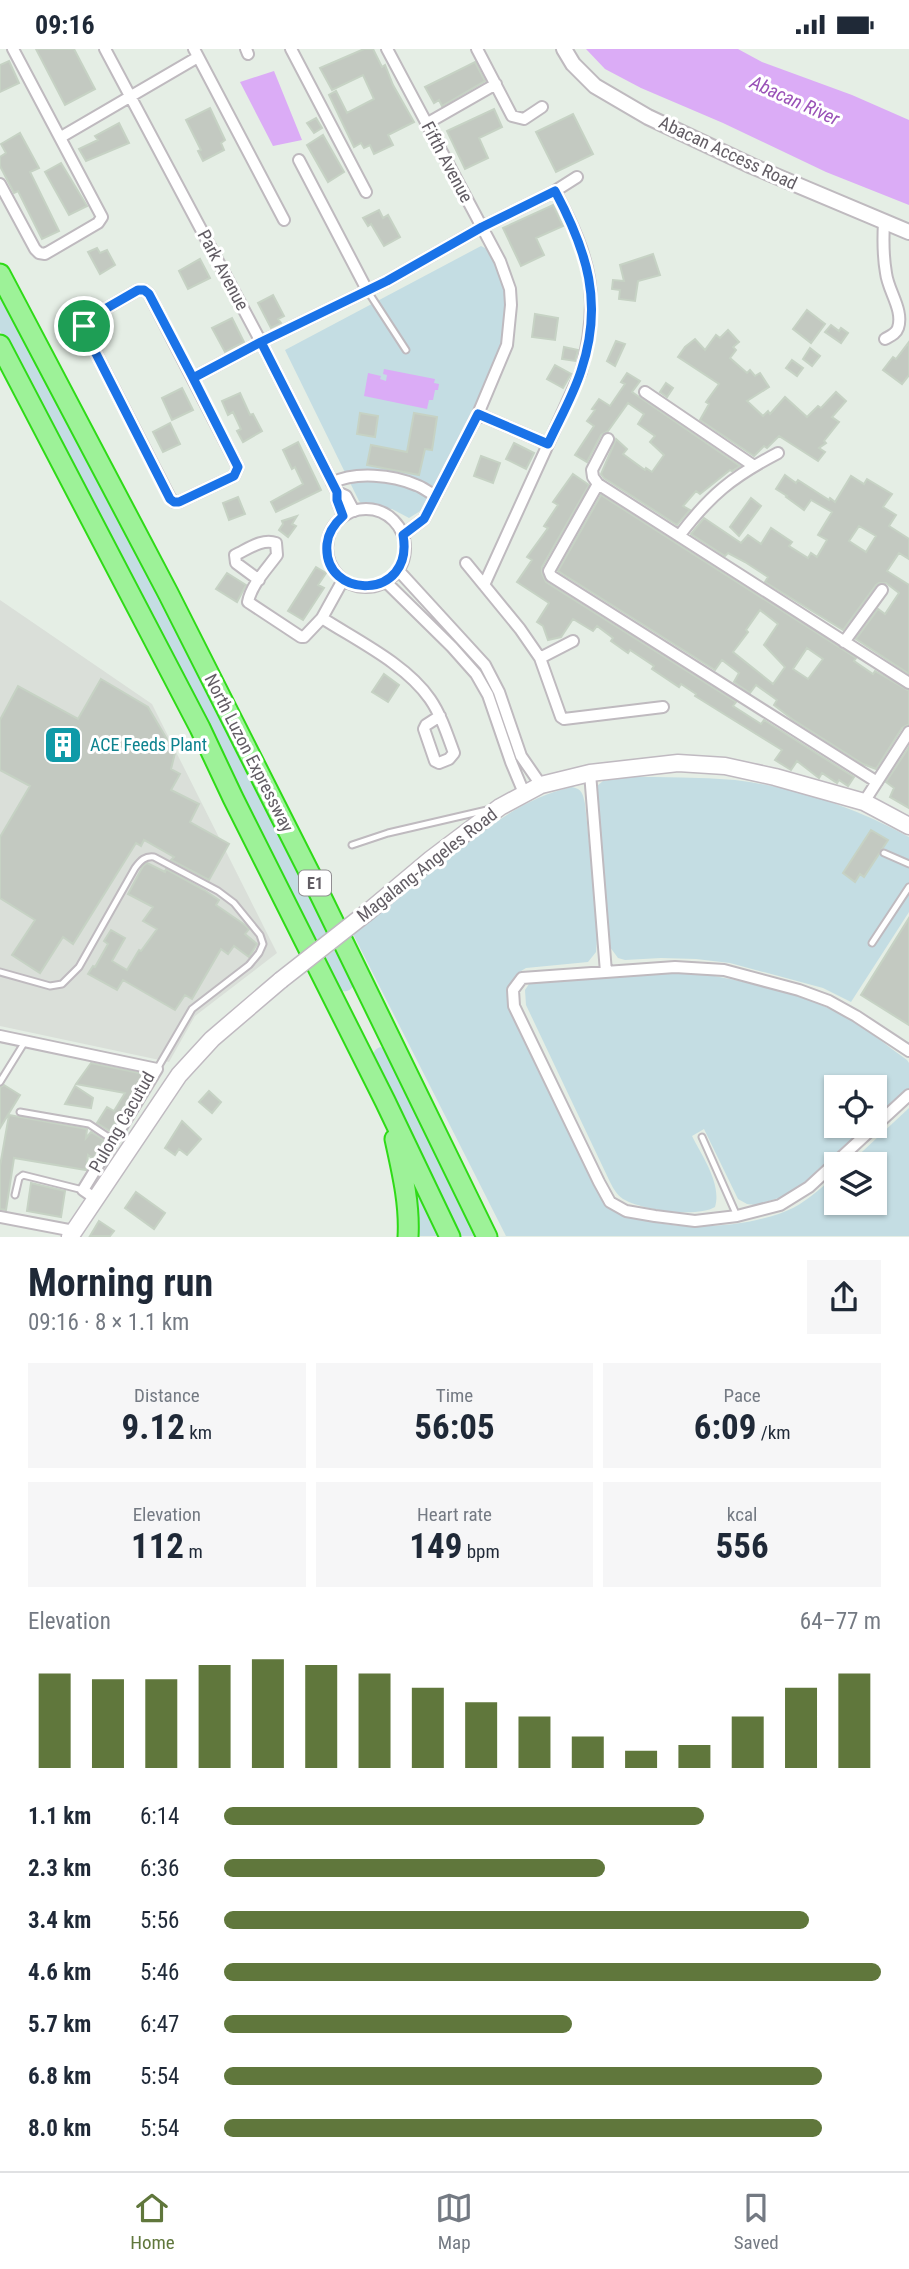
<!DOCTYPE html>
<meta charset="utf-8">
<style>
body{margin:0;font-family:"Roboto Condensed",sans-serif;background:#f6f6f7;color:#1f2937;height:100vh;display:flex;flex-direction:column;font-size:26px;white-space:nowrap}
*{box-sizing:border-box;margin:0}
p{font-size:23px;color:#747a83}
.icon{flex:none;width:38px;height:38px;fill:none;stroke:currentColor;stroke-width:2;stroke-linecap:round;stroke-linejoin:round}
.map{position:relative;height:1188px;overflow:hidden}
.panel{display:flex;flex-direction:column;background:#fff;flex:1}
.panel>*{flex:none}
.tools{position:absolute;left:824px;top:1026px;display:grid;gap:14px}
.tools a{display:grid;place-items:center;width:63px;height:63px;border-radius:0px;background:#fff;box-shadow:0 2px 5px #0004;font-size:35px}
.pin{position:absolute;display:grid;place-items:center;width:60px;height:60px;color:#fff;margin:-30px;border:4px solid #fff;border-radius:50%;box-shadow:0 2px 7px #0007}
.round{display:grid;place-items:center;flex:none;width:74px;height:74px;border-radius:0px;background:#f6f6f7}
.head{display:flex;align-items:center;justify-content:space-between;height:119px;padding:0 28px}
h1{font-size:38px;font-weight:700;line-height:52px}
.stats{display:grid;grid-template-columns:repeat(3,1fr);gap:10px;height:119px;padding:7px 28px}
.stats div{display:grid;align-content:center;border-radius:0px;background:#f6f6f7;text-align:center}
.stats b{font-size:35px;font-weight:700}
.stats small{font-size:19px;font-weight:400}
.stats p{font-size:19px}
.chart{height:196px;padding:14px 28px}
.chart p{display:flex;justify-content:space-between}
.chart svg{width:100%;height:126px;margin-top:7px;stroke:#60773c;stroke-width:6}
ul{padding:0 28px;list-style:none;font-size:23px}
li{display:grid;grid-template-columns:112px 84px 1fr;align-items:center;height:52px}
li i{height:18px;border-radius:9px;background:#60773c}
.status{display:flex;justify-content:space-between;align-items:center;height:49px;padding:0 35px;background:#fff;direction:ltr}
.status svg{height:19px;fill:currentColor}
.menu{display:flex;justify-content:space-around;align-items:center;height:98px;border-top:2px solid #e0e1e3;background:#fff;font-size:19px;color:#747a83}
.menu a{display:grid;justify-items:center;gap:4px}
.menu .current{color:#60773c}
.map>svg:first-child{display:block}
.industrial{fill:#dadfd9}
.green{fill:#c4dde3}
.water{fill:#dbacf6}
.building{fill:#c3c9c1;stroke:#c6d2c4;stroke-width:2;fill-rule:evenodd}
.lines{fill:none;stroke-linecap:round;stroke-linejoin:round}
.service-casing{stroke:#bfbabf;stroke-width:9}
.minor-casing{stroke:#bfbabf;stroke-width:14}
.tertiary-casing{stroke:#bfbabf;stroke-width:18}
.secondary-casing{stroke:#c0bac1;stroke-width:19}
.motorway-casing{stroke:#2fdb17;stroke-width:23}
.service{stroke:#fff;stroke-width:5}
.minor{stroke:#fff;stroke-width:10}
.tertiary{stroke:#fff;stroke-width:14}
.secondary{stroke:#fff;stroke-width:16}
.motorway{stroke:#9df298;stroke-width:19}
.secondary-bridge-casing{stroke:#c0bac1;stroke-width:19;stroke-linecap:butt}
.secondary-bridge{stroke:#fff;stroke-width:16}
.route-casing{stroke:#fff;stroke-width:14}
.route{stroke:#1a73e8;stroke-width:9}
.labels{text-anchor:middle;stroke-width:6;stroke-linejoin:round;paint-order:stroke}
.shield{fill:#fff;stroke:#918e92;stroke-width:2}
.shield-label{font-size:16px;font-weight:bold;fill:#625d64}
.street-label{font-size:18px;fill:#625d64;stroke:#fff}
.culture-label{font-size:18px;fill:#0d838f;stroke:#fff;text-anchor:start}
.water-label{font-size:19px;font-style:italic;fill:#9951b7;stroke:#fff}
</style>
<div class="status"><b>09:16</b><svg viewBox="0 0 49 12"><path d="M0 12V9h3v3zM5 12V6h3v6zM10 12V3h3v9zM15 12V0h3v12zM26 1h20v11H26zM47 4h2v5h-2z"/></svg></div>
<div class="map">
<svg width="909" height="1188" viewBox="0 0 909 1188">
<rect width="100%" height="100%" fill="#e5eee5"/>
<path class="industrial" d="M0,551L152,655L277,904L195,967L169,1013L0,977Z"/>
<path class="green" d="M481,197L489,201L501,224L507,249L502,304L425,459L409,469L392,460L366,459L359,452L285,301Z
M0,236L331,880L315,894L0,282Z
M627,728C663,728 699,728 735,731C796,738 856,759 909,788V863L851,953L823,939L730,914L696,910L661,909L625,911L618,909L607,894L597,737L603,732Z
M572,738C582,740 583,745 585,755L598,878L596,903L588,913L526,919C508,928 510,945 512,961L602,1149C641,1188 746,1182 793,1159C810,1150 823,1137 836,1126V1153H875V1115H849L909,1059V1187H506L353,885C384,860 415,835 447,810C486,780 522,749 572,738Z
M339,898L354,936C350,942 347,943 340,942L323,910Z
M698,924C747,933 800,943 844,967C866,979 887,997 907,1011L909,1014V1039L875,1070V1038H836V1076H869L792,1145L755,1156L747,1155L738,1150L704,1080L692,1087C702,1107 722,1135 715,1158C696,1169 642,1161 623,1150C617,1146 613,1139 610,1133L526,956L525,941L529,935L536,932L638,925Z
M380,998L386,1000L479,1187H458L373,1011C373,1005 373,1001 380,998Z
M419,1143L440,1187H414L412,1145Z"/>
<path class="water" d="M586,0H738L762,13L852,46L909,71V156L826,123L723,74L641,39L605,20Z
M274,22L302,91L273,97L240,33Z
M384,320L435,330L434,334L439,335L438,341H435L433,351H429L427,360L364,347L368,324L381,327L380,330L386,332L387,326L383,325Z"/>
<path class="building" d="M36,0H74L95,40L65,56Z
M364,0H373L382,18L385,16L393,36L414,73L388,86L393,96L374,105L370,96L364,99L361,94L354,98L329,46L336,42L347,64L374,50L363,26L332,41L320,19Z
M9,12L19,34L0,43V16Z
M475,13L485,32L442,57L439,51L434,54L425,38Z
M210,59L225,91L221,94L224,101L203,112L198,102L201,101L186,71Z
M494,60L502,78L479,89L488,109L465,120L447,82Z
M573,65L593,105L556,123L536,83Z
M316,69L322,79L314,84L307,74Z
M119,74L129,94L86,112L79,100L98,91L95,87Z
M20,84L39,119L30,123L59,182L42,190L18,142L14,144L0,117V108L6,104L1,95Z
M323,86L344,123L328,133L307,96Z
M61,114L87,157L69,166L45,123Z
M553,156L563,177L536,189L544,206L521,217L503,179Z
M379,161L383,169L388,166L400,188L384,197L371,175L368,177L363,169Z
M97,199L100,204L107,201L115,216L100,225L88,203Z
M653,205L660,226L638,232L635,252L619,250L620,241L612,240L613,231L624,232L620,216Z
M200,210L210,229L188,240L179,222Z
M273,246L284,267L278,270L281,274L271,279L258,254Z
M807,261L825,275L811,294L793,280Z
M535,265L558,269L555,291L532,288Z
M232,269L244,293L225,303L212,279Z
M831,276L839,282L841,279L848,284L841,294L825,283Z
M728,281L739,293L733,298L736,301L730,309L747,324L750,321L755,327L760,324L769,338L747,352L763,367L768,362L770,365L785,348L807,368L818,357L821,359L836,343L846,352L832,368L839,373L824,392L826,394L819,399L825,403L818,412L779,387L767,399L764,397L754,407L700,371L709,355L706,353L719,335L678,308L685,298L695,290L705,301L716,286L720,289Z
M616,292L625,295L615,317L607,312Z
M909,293V326L902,335L883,321L893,308L896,310Z
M564,298L578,301L575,312L562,310Z
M810,299L820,307L812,317L803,310Z
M792,311L803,319L797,327L786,319Z
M555,316L571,325L563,339L547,330Z
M627,324L640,332L632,343L740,417L732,422L730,421L700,445L696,442L683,457L690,461L677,476L604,429L601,425L616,390L627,400L623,405L645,421L646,419L652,423L664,406L650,393L655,387L638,375L644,365L628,354L608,382L601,386L587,413L575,406L594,377L587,372L595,361L592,360L599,350L610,357L625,335L621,333Z
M666,334L673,339L667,348L660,343Z
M182,339L193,361L172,371L162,349Z
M240,344L250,366L253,365L262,382L243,393L237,382L241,380L233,363L228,366L222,352Z
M360,364L378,367L375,388L357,385Z
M414,364L437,368L432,401L425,400L419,426L367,416L371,396L407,403Z
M170,374L180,395L163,403L153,383Z
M298,393L321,441L276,463L271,453L303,435L295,418L292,420L283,401Z
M514,394L534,404L526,420L506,410Z
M481,407L500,414L493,434L474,427Z
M573,425L589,436L542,518V524L546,533L736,653L733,657L761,675L764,671L854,728L848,737L839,731L837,734L822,724L819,729L797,712L791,721L775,711L782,701L695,647L696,645L681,635L679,638L652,620L654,617L630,601L628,604L618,597L611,592L613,589L597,577L593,582L573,570L561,588L548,591L543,577L537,573L549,554L517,533L532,511L527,508L548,479L544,477L558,456L553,453Z
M785,426L796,434L798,431L829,451L830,449L835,453L851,427L864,435L867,430L892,445L883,458L896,466L889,477L909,490V510L899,504L887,522L909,536V625L856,590L878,560L885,565L899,544L886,534H879L876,536L843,581L765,533L768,528L745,513L728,504L725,507L691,485L704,469L741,494L748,486L761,495L771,479L792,493L789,497L808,509L811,504L817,508L827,491L818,486L832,463L811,451L804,461L786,448L787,447L776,440ZM859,477L876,487L866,503L849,492Z
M601,446L856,609L854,612L873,625L875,622L909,642V675L902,679L876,720L863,715L792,670L774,656L777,651L756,636L750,644L734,633L739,624L722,611L715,621L558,522ZM760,561L778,575L764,596L785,618L773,635L733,603L748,583L746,581ZM807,599L823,610L808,630L793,620Z
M238,448L245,465L229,471L223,454Z
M751,449L761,457L739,487L730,478Z
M297,467L292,475L296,477L288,488L279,481L283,475L282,472Z
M316,518L326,524L318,536L324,539L303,571L288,562Z
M227,524L246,536L237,553L216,540Z
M384,625L399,636L388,653L372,643Z
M101,630L148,658L175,704L171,720L180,725L171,741L199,755L190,773L229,795L209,831L171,811L174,808L144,791L141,797L136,794L73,895L63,888L40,924L12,906L35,871L0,849V788L30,737L0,721V671L18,637L78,670Z
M909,698V759L890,748L894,739L886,733Z
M871,781L888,791L864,828L860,825L855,833L843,824Z
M147,814L165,823L166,820L204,841L219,851L216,856L245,876L249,880L245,885L257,895L249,908L234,897L228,905L221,900L192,950L185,946L175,961L123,931L117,941L88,925L93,917L95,918L108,895L104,892L111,881L125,889L112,912L127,921L139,901L141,902L157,880L143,872L153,858L128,845L143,817Z
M909,869V976L861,946Z
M91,1014L144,1025L110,1082L97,1074L107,1058L114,1062L125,1044L76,1035Z
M4,1036L20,1046L0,1079V1038Z
M75,1037L93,1049L91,1059L65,1055Z
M209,1042L221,1053L212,1064L199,1053Z
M9,1066L87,1080L86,1089L91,1083L104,1091L93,1110L88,1106L86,1121L14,1109L6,1161L0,1160V1117Z
M182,1072L201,1090L187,1106L179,1100L175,1106L165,1099Z
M31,1134L65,1142L61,1168L27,1162Z
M136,1143L165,1164L154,1180L125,1159Z
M99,1172L114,1182L110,1187H90Z"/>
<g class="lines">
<defs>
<path id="service" d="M367,241L406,301
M352,796L388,784L487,761
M884,804L909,815
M872,894L909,838
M0,923L50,937L62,935L79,918L135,819C141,811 145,807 154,808L218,842L234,854L260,886L263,895L259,904L249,916L192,960L157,1020
M0,1033L26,991
M20,1063L89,1075L113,1091
M702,1088L737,1167
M15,1146L19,1129L23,1126L83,1141"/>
<path id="minor" d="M105,0L261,293L337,443V451L343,467
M194,0L284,171
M246,0L248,5
M291,0L366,143
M387,0L500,212L510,240L511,256L507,296L478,365L424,470L403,486
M477,0L512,67L524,70L542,58
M426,75L496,35
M61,88L198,8
M299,111L367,241
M0,135L35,200L39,204L45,205L98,174L102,168L13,0
M884,173C883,191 883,207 886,224C888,242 904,261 898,279C896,285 890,287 885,290
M138,241H144L149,245L238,418L234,427L179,453H174L170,449L85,283L86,271Z
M193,329L261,293L387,232L482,178L555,142L577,128
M645,343L754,417
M478,365L548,395
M608,390L592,421L593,428L598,435L909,634
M332,434C355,422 393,426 416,436C423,438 429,444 436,447
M598,435L549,522L551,527L877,733
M337,443L346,447L354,462
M327 499a39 39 0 1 1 78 0a39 39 0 1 1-78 0Z
M679,487C710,446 732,428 778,404
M466,514L520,580L540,609L561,668L564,670L663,658
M398,521L485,616L499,643L521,707L541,736
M259,531L236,514L235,506C248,500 262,489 276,494L277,506C267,520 251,536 248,553L301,588H304L322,569L343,531
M386,533L452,598L476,625L488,646L511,713L524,744
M484,536L581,323C601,247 591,210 555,142
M322,569C356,591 406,615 430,650C441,666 447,685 454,704L449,710L439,714L435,712L424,680L426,676L440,667
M844,593L882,541
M540,609L573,592
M590,724L606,923
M864,753L909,683
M0,987L157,1020L83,1141L96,1150
M909,1002L856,967L829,952L799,941L724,921L675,918L522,929L513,941L514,957L599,1133L610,1153L626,1162L655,1167L695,1172L737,1167L780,1156L809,1138L909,1046
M0,1168L74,1182"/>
<path id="tertiary" d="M564,0L573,15L595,37L648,68L752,117L909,183"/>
<path id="secondary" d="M369,862L431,810L500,758L541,736L590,724L678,714L725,717L775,728L864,753L909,777
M70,1188L179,1026L212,990L281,931"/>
<path id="motorway" d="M0,225L168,544L311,827L487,1188
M0,296L200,679L233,749L385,1052L450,1188
M395,1090C402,1122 410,1155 408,1188"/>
</defs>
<use href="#service" class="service-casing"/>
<use href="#minor" class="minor-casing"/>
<use href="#tertiary" class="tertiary-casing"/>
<use href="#secondary" class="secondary-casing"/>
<use href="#motorway" class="motorway-casing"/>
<use href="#service" class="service"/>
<use href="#minor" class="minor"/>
<use href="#tertiary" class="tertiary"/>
<use href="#secondary" class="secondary"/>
<use href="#motorway" class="motorway"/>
<defs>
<path id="secondary-bridge" d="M281,931L369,862"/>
</defs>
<use href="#secondary-bridge" class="secondary-bridge-casing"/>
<use href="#secondary-bridge" class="secondary-bridge"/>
</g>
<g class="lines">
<defs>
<path id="route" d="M84,277L86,271L138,241H144L149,245L193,329L261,293L337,443V451L343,467C334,475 328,484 327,495C322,552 415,552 403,486L424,470L478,365L548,395C559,371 573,347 581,322C604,254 587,202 555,142L482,178L387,232L261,293L193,329L238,418L234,427L179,453H174L170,450L85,283L84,277"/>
</defs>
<use href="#route" class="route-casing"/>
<use href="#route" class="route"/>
</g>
<defs>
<symbol id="building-square" viewBox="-11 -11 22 22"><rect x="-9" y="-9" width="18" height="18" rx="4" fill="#0f9aa8" stroke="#fff"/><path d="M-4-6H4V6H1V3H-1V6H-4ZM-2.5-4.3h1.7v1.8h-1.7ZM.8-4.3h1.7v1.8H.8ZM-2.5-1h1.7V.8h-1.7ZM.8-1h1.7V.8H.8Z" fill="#fff"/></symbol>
</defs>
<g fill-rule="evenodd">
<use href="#building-square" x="41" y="674" width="44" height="44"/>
</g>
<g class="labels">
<rect class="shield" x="299" y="821.5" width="32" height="25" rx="5"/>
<g class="shield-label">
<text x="315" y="840">E1</text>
</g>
<g class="street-label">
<text transform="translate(728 104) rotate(25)" y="6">Abacan Access Road</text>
<text transform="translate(447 113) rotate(62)" y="6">Fifth Avenue</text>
<text transform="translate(223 221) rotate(62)" y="6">Park Avenue</text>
<text transform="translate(249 704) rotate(63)" y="6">North Luzon Expressway</text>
<text transform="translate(427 816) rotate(-38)" y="6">Magalang-Angeles Road</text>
<text transform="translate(122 1073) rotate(-60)" y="6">Pulong Cacutud</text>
</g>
<g class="culture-label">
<text x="90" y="702">ACE Feeds Plant</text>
</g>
<g class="water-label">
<text transform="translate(795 51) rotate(24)" y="7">Abacan River</text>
</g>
</g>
</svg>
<div class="tools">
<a><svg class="icon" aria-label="locate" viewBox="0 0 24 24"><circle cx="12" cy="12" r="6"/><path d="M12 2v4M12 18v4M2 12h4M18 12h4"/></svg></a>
<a><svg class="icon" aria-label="layers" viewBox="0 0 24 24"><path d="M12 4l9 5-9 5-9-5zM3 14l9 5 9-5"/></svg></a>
</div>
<div class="pin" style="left:84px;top:277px;background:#1e9e55"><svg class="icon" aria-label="arrive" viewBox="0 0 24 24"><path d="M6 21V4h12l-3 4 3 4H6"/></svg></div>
</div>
<section class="panel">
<div class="head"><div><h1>Morning run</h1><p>09:16 · 8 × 1.1 km</p></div><a class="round"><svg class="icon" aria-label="share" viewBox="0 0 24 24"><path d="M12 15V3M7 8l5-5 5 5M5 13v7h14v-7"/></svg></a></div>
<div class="stats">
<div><p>Distance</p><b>9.12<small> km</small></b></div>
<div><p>Time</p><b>56:05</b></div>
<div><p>Pace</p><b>6:09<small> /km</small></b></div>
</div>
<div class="stats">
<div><p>Elevation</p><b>112<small> m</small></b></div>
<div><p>Heart rate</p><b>149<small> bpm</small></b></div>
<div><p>kcal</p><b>556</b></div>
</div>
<div class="chart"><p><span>Elevation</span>64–77 m</p>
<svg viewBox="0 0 160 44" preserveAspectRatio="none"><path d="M5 44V11M15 44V13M25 44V13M35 44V8M45 44V6M55 44V8M65 44V11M75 44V16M85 44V21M95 44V26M105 44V33M115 44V38M125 44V36M135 44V26M145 44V16M155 44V11"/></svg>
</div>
<ul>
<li><b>1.1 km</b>6:14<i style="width:73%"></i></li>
<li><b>2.3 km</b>6:36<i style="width:58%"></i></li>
<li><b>3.4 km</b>5:56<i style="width:89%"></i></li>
<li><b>4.6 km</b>5:46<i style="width:100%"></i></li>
<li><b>5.7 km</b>6:47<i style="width:53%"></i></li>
<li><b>6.8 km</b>5:54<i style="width:91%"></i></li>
<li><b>8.0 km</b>5:54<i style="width:91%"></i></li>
</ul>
</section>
<nav class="menu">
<a class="current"><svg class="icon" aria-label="home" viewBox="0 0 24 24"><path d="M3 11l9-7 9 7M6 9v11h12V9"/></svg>Home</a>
<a><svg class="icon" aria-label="map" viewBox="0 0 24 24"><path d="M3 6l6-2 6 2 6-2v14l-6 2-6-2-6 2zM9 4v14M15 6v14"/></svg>Map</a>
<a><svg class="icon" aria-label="saved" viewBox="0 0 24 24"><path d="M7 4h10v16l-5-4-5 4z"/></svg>Saved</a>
</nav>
